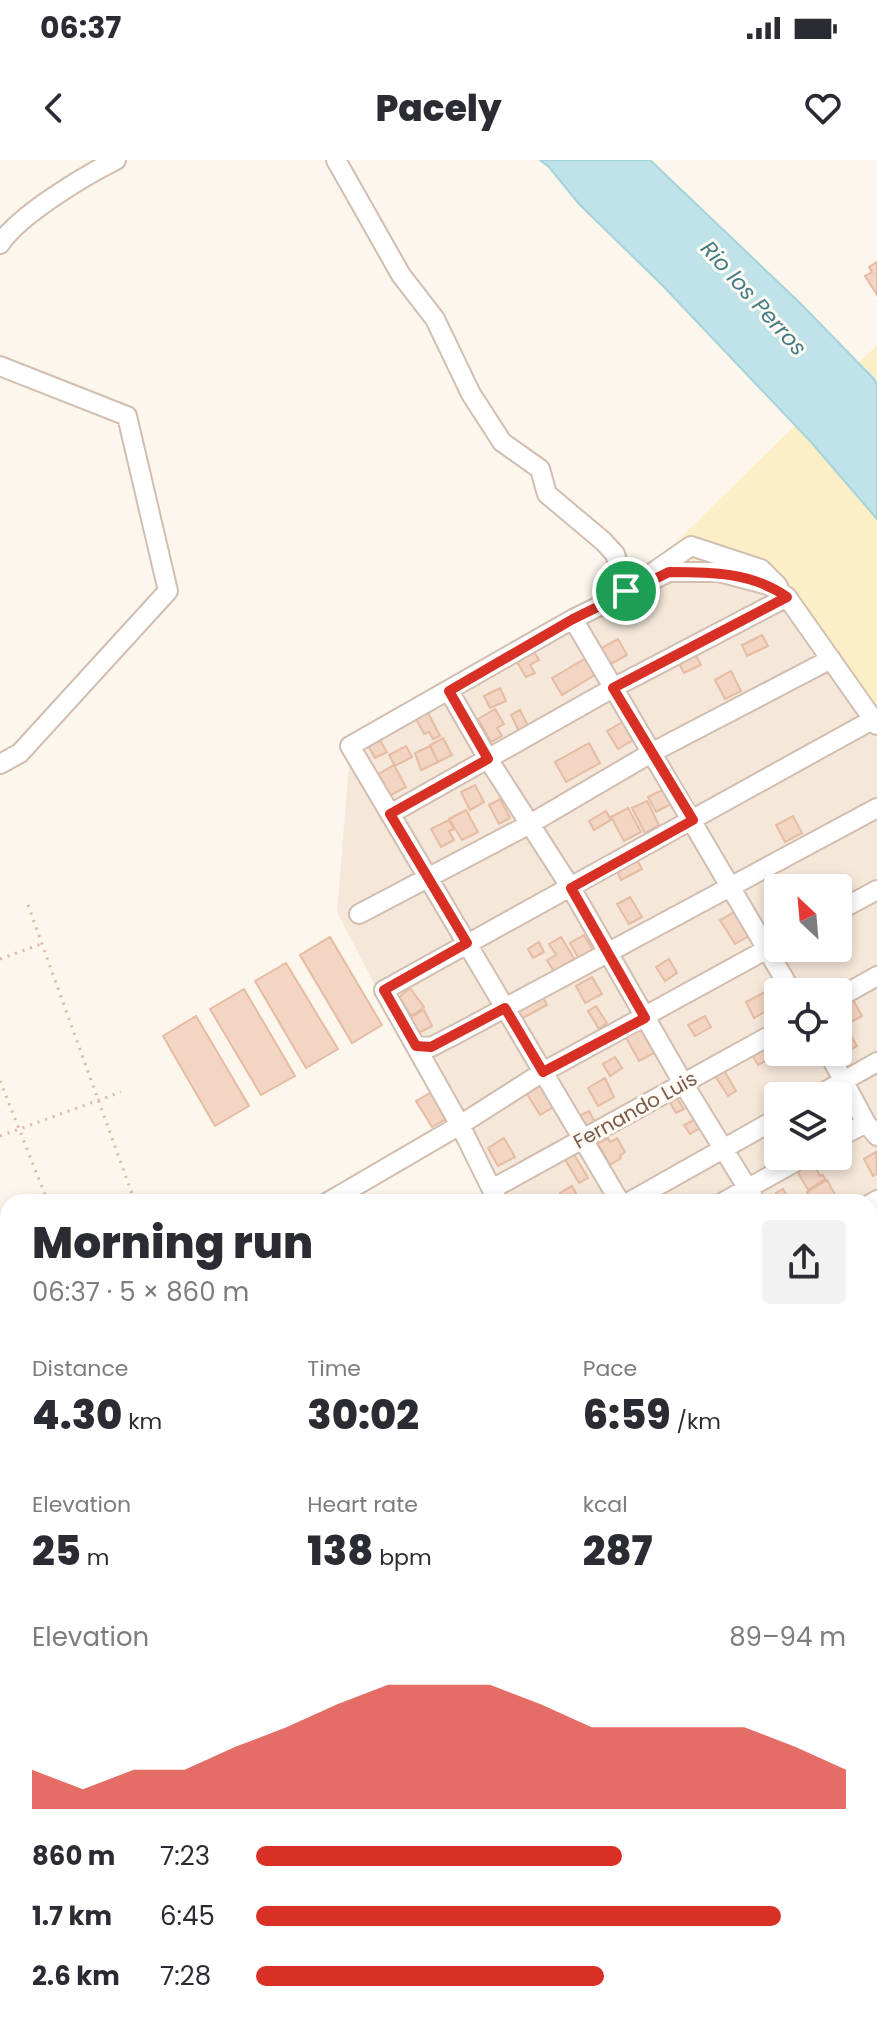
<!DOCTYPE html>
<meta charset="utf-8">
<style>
body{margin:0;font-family:Poppins,sans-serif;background:#f2f2f3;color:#2b2b33;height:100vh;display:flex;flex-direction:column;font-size:30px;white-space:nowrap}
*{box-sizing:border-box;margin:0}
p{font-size:26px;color:#7c7c81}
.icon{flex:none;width:44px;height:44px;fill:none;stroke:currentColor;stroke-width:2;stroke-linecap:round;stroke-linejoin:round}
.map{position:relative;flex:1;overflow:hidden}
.panel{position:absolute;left:0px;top:1034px;width:878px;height:828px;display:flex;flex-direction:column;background:#fff;border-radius:24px 24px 0 0;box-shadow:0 4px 12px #0003}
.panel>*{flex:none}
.needle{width:52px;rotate:334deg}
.controls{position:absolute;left:764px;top:714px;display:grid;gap:16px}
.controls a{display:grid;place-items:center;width:88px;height:88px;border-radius:8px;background:#fff;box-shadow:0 4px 12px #0003;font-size:40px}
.pin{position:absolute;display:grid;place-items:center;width:68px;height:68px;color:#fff;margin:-34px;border:4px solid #fff;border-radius:50%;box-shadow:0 2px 8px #0007}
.round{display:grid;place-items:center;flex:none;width:84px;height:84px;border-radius:8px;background:#f2f2f3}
.headline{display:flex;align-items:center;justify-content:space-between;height:136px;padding:0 32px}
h1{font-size:44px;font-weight:800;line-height:60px}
.metrics{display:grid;grid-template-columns:repeat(3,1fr);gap:12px;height:136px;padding:8px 32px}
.metrics div{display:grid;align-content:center}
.metrics b{font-size:40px;font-weight:800}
.metrics small{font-size:22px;font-weight:400}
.metrics p{font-size:22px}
.chart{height:224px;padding:16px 32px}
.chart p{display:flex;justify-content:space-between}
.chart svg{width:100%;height:144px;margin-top:8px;fill:#d93025;opacity:.7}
ul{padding:0 32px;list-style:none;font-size:26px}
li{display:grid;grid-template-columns:128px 96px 1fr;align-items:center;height:60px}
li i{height:20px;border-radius:10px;background:#d93025}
.status{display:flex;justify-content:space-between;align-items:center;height:56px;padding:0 40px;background:#fff;direction:ltr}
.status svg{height:22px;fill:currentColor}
header{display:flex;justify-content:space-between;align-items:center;height:104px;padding:0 32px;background:#fff;font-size:36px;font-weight:800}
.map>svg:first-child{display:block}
.residential{fill:#f5e8da;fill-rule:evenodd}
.sand{fill:#fcefc7}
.water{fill:#bfe3e8;stroke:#a5d3da;stroke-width:2}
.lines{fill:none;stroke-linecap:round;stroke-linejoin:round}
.canal{stroke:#bfe3e8;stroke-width:14}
.building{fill:#f3d5c3;stroke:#e6bba3;stroke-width:2}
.minor-casing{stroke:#d1beb0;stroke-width:22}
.path{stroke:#d9b8a5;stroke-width:3;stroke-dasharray:2 6;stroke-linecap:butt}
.minor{stroke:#fff;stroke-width:18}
.route-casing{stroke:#fff;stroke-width:16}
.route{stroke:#d93025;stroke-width:10}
.labels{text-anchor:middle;stroke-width:6;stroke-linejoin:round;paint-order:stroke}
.street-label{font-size:20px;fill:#7a5c4d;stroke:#fffaf3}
.water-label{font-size:22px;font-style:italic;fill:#437c86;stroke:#fffaf3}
</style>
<div class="status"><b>06:37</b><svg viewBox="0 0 49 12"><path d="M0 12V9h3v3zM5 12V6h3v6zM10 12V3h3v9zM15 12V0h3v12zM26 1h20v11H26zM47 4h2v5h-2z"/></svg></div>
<header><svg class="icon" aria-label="back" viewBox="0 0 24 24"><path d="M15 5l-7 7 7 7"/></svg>Pacely<svg class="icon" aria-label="heart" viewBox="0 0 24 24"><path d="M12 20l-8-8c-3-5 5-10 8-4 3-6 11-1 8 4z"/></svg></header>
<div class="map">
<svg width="877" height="1862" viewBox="0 0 877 1862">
<rect width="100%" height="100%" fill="#fdf6ec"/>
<path class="residential" d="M691,386L774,423L877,578V1102L870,1106V1042H487L337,752L350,592L631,415ZM778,728H838V788H778ZM778,832H838V892H778ZM778,936H838V996H778Z
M877,1612V1766L870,1770V1615Z
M224,1854H692L695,1862H229Z"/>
<path class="sand" d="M876,186L877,189V565L772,426L669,412L626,431Z"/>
<path class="water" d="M540,0H650L800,143L873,218L877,224V359L811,282L663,126L579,44L549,7Z"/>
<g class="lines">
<path class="canal" d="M0,1702L8,1708
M198,1854L208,1862"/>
</g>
<path class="building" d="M877,102V135L865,116L872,112L869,107Z
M762,475L768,486L747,496L742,485Z
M618,479L627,495L607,506L598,490Z
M693,489L701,505L684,513L676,498Z
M534,492L539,500L530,505L535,513L526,517L517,502Z
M588,497L598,513L562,535L552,518Z
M731,511L741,531L725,539L715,520Z
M500,528L506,541L490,548L484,536Z
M495,549L504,564L497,568L502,576L491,582L478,559Z
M520,550L528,566L519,571L511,555Z
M427,551L440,576L433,579L429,572L424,574L415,557Z
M624,561L635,579L618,589L607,571Z
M378,577L387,592L375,598L367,584Z
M443,578L452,595L438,602L430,585Z
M589,583L600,603L566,622L555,602Z
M406,586L412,597L395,606L389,595Z
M430,586L438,602L421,610L415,593Z
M394,605L406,627L389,636L377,615Z
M475,625L484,642L470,650L461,632Z
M668,627L675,642L656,652L648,637Z
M500,639L510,658L499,664L489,645Z
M647,641L659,665L645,673L632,648Z
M628,648L641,672L624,681L611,657Z
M466,650L478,672L462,680L449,659Z
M606,651L611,660L594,670L589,661Z
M793,656L802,673L785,682L776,665Z
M449,660L454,669L449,671L454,680L441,687L431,669Z
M635,696L642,709L621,720L615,707Z
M630,737L642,757L629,764L617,744Z
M738,750L752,774L735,784L720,760Z
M584,775L594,792L579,799L570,783Z
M330,777L382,865L352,883L300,795Z
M561,777L575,800L555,813L547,800L556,795L549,784Z
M539,782L544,792L533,798L528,789Z
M669,799L677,813L665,821L656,807Z
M286,803L338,889L306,908L255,821Z
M592,817L602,834L585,843L576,826Z
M782,823L787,832H778V844L754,858L746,842Z
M410,828L424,847L412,856L398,838Z
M244,829L295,916L261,935L210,849Z
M541,833L547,845L521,859L514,847Z
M852,838L862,856L845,865L838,851V845Z
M596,846L607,863L599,869L588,851Z
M424,850L432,866L415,875L407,859Z
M196,856L249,946L215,966L163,876Z
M705,856L711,867L695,876L688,865Z
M639,866L654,893L639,901L624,874Z
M848,870L857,886L839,896L838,876Z
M762,883L771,898L758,905L749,890Z
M615,897L622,908L610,916L603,904Z
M721,905L736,931L728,936L712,911Z
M605,918L614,937L598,946L588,928Z
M544,924L557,945L540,955L527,934Z
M435,930L451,956L432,967L416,941Z
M673,932L684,949L676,953L666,936Z
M589,951L596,964L586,969L579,956Z
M697,958L702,967L690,974L684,965Z
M504,978L515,997L498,1006L488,988Z
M608,978L610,982L617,978L625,992L620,996L621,998L610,1005L598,984Z
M572,991L588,1018L579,1023L563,996Z
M876,992L877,1013L873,1016L864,999Z
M811,997L820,1016L823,1015L825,1019L808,1030L795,1007Z
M827,1020L839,1042H813L807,1032Z
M572,1026L579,1039L565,1042L560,1033Z
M783,1029L791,1042H781L776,1033Z
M334,1854H339L343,1861L324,1862Z
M669,1854H683L686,1862H673Z"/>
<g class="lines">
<defs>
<path id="minor" d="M336,0L401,115L435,159L471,234L502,282L540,309L547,334L603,381L615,394L626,431L691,386L761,409L778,426
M0,84C19,55 84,16 116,0
M0,206L127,256L168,431L20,593L0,604
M573,459L792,832
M449,531L488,599L571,728L683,923L756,1042
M390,654L613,528L787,437
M838,751L877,730
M359,754L530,664L651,593L831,499
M838,838L877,816
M416,886L431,887L460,872L877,648
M828,892L866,963L877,976
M817,936L877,902
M838,978L866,963
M492,1029L778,871
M328,1042L460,965L543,912L778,783
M498,1042L460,965L384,830L872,560
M620,1042L350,586L573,459L669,412H719L772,426L787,437L877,565
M629,1042L778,958
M723,1042L806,996
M870,1044L877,1040
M0,1380L8,1376
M0,1560L8,1580
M0,1669L8,1675
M0,1734L8,1740
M870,1747L877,1744
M144,1854L153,1862
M230,1854L235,1862
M299,1854L303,1862
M397,1854L402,1862
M491,1854L496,1862
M585,1854L590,1862
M32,1862L49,1854
M632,1862L648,1854"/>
</defs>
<use href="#minor" class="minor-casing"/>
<path class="path" d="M28,745L135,1042
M0,799L41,784
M0,921L48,1042
M0,976L121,932
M0,1131L8,1128"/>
<use href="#minor" class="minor"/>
</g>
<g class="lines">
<defs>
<path id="route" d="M669,412C710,412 752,412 787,437L613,528L693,660L571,728L645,858L543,912L505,848L431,887L416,886L384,830L467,783L390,654L488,599L449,531L573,459Z"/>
</defs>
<use href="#route" class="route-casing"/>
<use href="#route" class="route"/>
</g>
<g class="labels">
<g class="street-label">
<text transform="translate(635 950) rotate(-29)" y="7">Fernando Luis</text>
</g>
<g class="water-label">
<text transform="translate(754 138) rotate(48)" y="8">Rio los Perros</text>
</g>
</g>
</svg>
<div class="controls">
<a><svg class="needle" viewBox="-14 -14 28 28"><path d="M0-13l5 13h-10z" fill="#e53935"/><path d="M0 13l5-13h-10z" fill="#7c7c81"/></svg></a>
<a><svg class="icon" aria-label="locate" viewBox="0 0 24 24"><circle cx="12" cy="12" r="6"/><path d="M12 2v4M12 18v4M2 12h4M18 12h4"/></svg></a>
<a><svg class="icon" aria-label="layers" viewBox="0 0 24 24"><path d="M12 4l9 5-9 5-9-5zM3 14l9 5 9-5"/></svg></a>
</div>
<div class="pin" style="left:626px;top:431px;background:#1e9e55"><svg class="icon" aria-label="arrive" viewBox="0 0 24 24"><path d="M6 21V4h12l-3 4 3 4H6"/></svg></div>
<section class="panel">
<div class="headline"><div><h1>Morning run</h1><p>06:37 · 5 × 860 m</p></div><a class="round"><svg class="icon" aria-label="share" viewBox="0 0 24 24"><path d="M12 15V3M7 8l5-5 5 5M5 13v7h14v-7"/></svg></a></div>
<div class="metrics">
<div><p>Distance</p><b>4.30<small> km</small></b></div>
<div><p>Time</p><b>30:02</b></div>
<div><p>Pace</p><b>6:59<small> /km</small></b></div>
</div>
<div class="metrics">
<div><p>Elevation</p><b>25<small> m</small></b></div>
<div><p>Heart rate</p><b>138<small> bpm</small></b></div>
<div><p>kcal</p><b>287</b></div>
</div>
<div class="chart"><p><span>Elevation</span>89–94 m</p>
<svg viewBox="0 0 160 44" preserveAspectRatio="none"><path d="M0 44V32L10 38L20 32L30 32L40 25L50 19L60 12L70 6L80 6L90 6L100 12L110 19L120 19L130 19L140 19L150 25L160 32V44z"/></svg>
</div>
<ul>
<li><b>860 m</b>7:23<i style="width:62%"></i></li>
<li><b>1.7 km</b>6:45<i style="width:89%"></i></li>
<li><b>2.6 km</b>7:28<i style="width:59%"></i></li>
</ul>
</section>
</div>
